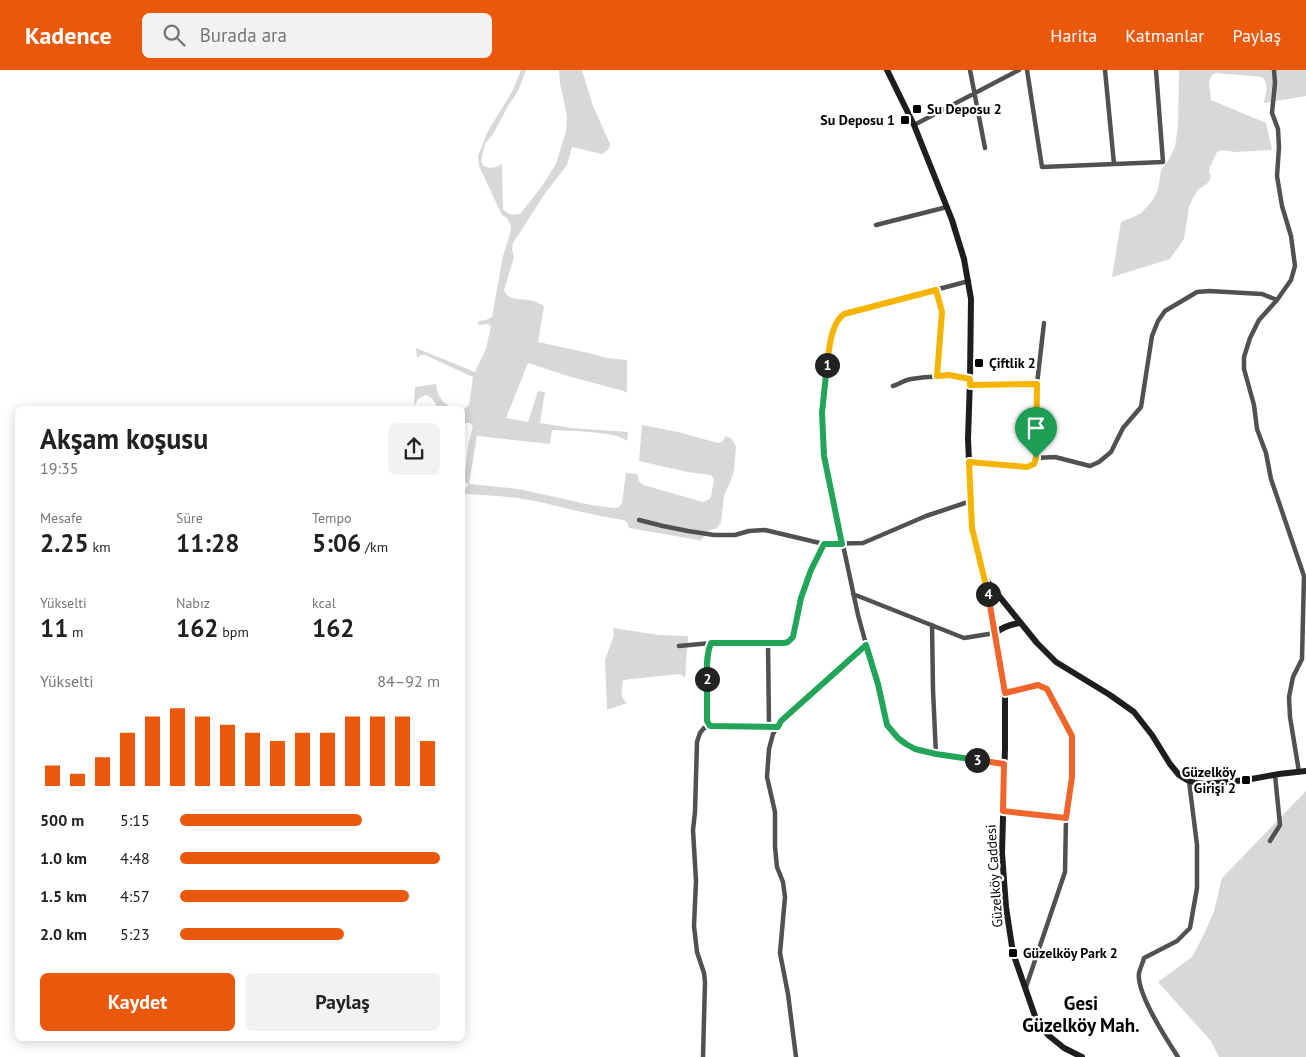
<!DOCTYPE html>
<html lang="tr">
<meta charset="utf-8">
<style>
body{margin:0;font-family:"PT Sans",sans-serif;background:#f2f2f2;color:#222;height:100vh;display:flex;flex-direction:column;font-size:19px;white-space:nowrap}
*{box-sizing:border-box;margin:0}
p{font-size:16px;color:#767676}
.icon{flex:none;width:28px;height:28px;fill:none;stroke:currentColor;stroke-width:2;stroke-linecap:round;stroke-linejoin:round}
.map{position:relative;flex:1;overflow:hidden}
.details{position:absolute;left:15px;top:336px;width:450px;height:635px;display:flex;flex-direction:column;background:#fff;border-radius:8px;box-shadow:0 2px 12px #0003}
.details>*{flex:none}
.pin{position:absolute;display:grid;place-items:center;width:42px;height:42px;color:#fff;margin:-51px -21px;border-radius:50% 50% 50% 0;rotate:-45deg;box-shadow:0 0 5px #0007}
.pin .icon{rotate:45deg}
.km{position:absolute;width:25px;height:25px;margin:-12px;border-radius:50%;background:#222;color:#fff;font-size:14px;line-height:25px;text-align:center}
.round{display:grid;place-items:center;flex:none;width:52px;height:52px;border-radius:8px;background:#f2f2f2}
.head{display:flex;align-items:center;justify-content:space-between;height:85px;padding:0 25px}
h1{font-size:28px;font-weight:700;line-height:38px}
.metrics{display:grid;grid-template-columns:repeat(3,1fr);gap:8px;height:85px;padding:5px 25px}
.metrics div{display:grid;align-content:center}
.metrics b{font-size:25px;font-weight:700}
.metrics small{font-size:14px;font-weight:400}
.metrics p{font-size:14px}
.chart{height:140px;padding:10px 25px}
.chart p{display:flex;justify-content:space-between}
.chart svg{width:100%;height:90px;margin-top:5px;stroke:#ea580c;stroke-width:6}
.cta{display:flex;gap:10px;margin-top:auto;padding:10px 25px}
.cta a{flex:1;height:58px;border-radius:8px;background:#ea580c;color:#fff;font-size:20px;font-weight:700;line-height:58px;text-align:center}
.cta a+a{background:#f2f2f2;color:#222}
ul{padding:0 25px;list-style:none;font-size:16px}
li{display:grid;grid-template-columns:80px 60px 1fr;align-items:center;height:38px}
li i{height:12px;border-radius:6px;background:#ea580c}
header{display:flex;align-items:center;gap:30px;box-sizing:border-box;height:70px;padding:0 25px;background:#ea580c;color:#fff}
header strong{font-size:24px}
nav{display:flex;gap:28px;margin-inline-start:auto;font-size:18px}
.search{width:350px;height:45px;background:#f2f2f2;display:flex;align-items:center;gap:12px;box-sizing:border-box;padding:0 18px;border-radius:8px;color:#767676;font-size:19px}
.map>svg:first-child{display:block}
.green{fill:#d8d8d8}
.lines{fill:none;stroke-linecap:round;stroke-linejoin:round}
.street{stroke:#515151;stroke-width:4.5}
.secondary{stroke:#1e1e1e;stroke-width:6}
.split-1-casing{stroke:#fff;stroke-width:10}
.split-2-casing{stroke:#fff;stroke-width:10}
.split-3-casing{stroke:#fff;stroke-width:10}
.split-4-casing{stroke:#fff;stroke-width:10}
.split-5-casing{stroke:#fff;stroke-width:10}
.split-1{stroke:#f5b400;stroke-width:6}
.split-2{stroke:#22a559;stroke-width:6}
.split-3{stroke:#22a559;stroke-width:6}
.split-4{stroke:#f0652b;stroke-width:6}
.split-5{stroke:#f5b400;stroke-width:6}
.poi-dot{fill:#000;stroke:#fff;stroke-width:2}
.labels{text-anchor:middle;stroke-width:4.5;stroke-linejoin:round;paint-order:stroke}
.poi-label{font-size:14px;font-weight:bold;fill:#000;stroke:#fff;text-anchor:start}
.street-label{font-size:14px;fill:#000;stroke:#fff}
.district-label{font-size:19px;font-weight:bold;fill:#000;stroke:#fff}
</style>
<header>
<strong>Kadence</strong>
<div class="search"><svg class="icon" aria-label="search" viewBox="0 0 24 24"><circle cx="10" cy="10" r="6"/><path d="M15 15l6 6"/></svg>Burada ara</div>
<nav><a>Harita</a><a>Katmanlar</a><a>Paylaş</a></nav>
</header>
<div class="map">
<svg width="1306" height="987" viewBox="0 0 1306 987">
<rect width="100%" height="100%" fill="#fff"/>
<path class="green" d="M521,0H526L518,21L508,36L493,64L485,74L481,92L484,96C490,99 496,98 502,94L503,139C508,145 514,146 521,143L542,116L556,94L566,61L567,46L560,13L559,0H582L593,36L610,74L609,79L602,84L572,77L567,95L546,122L513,173L512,179L514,187L504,220C508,232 523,228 533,231C537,232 540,234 544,236L538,272L593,284L606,288L627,290V323L624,321L571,307L528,293L506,348L528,352L538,321L545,322L540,353L571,358L628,362L627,371C617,361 568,361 552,360L550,374L477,366L469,414L519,419L591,435L615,438L619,437L622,433L626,403L637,404L639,411L643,415L703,432L708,430L711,427L714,409L711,405L688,402L639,391L642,355L678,362L718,373L722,372L726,366L732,369L736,376L734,401L731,410L724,426L721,453L717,458L709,461L700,471L698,470L629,458L627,452L623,450C596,446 570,439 544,433C517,427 490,425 463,424L468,414L464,412L468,376L473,356L470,353C466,352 464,354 463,357V340L469,335L473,307L425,285H421L417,288L416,278L475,302L486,279L491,256L488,254L478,255L479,251L486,250L492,247L503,186L511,161V156L507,148L502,145L493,126L479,96L478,86L488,61L513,20Z
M1179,0H1306V26L1264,33C1265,24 1270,15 1262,7L1216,3L1212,5L1209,12L1211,30L1266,53L1272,80L1234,82L1222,80L1217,82L1209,99V103L1211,105L1209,112L1198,120L1193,128L1189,137L1184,169L1170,189L1112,207L1121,152L1131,148L1141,143L1153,130L1158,119L1161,100L1169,89L1175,77L1178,56Z
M436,314C437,327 444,335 456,339H440C434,334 434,327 426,325L419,328L414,336L415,317Z
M613,558L659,565L688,566L685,608L682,605L679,604L623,610C622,619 619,627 627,633L607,640L605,590L614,565Z
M1306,721V987H1219L1211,971L1158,912L1192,887L1197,878L1206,860L1214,841L1222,808Z"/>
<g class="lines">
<path class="street" d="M970,0L985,78
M1027,0L1042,97L1163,92L1156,0
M1105,0L1114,94
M1274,0L1275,13L1272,43L1278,59L1279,77L1277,106L1282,136L1291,166L1295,196L1291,210L1277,230L1259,250L1250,268L1244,287V299L1254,335L1257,359L1266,383L1271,409L1304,506L1302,589L1293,607L1289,627L1290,647L1299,702
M914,55L1019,0
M876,155L947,137
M969,211L844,244L837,251L830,277L822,343L824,386L858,545L877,614L887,655L898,668L906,674L915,679L936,685L1005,694
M936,220L942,242L937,306
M970,315L1037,314
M893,316C899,314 905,310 911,309C931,305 951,306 970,309
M1036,388L1055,387L1090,396L1099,392L1111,382L1123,358L1141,337L1152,266L1158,251L1165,241L1197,222L1209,221L1262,224L1277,230
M969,392L1027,397L1032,396L1035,392L1037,314L1044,253
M639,450L663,456L688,461L714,465H735L749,461L765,460L824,474L863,473L926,446L971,431
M853,524L964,568L995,563
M932,555L933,620L936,685
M768,573L769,657
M679,576L711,573H784L788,572L793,567L801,528L811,500L824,474
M1005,623L1038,615L1047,619L1072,666V707L1066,748L1065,802L1026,917
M710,656L707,651V645C709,626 703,589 711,573
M1003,741L1066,748
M1270,771L1280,755L1275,705
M703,987L705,912L704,903L697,882L694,856L696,811L693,760L695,742L697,672L700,663L704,658L710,656L778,657
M796,987L788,924L780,883L785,827L783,812L777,797L775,777V742L767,707L769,679L773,664L781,651L866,575
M1178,987C1167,970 1136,923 1139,903C1140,898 1143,893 1144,888L1177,871L1190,858L1197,818V775L1189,711"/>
<path class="secondary" d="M887,0L914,55L952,150L964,189L971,229L970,309L968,369L972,459L985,509L1005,623V678L1002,783L1006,837L1013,883L1036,949L1048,965L1064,978L1082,987
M986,510L1037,573L1056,592L1110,625L1134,642L1152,665L1170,694L1179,705L1187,710L1196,713L1206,714L1246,710L1279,704L1306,701
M995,563C1003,557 1010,554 1021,553"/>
</g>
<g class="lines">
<defs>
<path id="split-1" d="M827,295C829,279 831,253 844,244L936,220L942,242L937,306L949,305L970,309V315L1037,314L1036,388"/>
<path id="split-2" d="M707,609C707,597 706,584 711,573H784L788,572L793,567L801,528L811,500L824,474H842L824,386L822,343L827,295"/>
<path id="split-3" d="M707,609V651L710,656L778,657L781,651L866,575L878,614L887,655L898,668L906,674L915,679L936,684L977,690"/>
<path id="split-4" d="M977,690L1004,694L1003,741L1066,748L1072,707V666L1047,619L1038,615L1005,623L988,524"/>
<path id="split-5" d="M988,524L972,458L969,392L1027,397L1034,394L1036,388"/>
</defs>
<use href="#split-1" class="split-1-casing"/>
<use href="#split-2" class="split-2-casing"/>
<use href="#split-3" class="split-3-casing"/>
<use href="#split-4" class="split-4-casing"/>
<use href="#split-5" class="split-5-casing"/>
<use href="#split-1" class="split-1"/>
<use href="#split-2" class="split-2"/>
<use href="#split-3" class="split-3"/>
<use href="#split-4" class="split-4"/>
<use href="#split-5" class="split-5"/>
</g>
<g class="poi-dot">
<rect x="912" y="34" width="10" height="10" rx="2.5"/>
<rect x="900" y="45" width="10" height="10" rx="2.5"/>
<rect x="974" y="288" width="10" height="10" rx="2.5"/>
<rect x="1241" y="705" width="10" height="10" rx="2.5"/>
<rect x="1008" y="878" width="10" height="10" rx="2.5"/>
</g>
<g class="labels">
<g class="poi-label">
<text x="927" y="44">Su Deposu 2</text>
<text x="895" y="55" text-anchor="end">Su Deposu 1</text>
<text x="989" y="298">Çiftlik 2</text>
<text x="1236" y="707" text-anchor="end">Güzelköy<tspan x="1236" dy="16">Girişi 2</tspan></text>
<text x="1023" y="888">Güzelköy Park 2</text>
</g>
<g class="street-label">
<text transform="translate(994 806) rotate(-94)" y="5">Güzelköy Caddesi</text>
</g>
<g class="district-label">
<text x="1081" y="940">Gesi<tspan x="1081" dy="22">Güzelköy Mah.</tspan></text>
</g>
</g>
</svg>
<div class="pin" style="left:1036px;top:388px;background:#1e9e55"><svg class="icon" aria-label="arrive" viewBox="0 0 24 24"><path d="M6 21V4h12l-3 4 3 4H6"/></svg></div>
<b class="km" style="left:827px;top:295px">1</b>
<b class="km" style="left:707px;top:609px">2</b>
<b class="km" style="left:977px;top:690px">3</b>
<b class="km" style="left:988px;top:524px">4</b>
<section class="details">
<div class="head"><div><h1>Akşam koşusu</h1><p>19:35</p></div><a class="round"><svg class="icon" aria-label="share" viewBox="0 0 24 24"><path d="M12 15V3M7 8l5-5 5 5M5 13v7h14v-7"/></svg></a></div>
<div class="metrics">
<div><p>Mesafe</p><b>2.25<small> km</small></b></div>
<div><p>Süre</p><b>11:28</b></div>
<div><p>Tempo</p><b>5:06<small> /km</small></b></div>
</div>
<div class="metrics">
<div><p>Yükselti</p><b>11<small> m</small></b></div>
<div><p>Nabız</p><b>162<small> bpm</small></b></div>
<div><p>kcal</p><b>162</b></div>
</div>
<div class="chart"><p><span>Yükselti</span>84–92 m</p>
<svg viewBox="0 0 160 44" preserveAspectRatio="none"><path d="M5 44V34M15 44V38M25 44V30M35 44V18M45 44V10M55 44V6M65 44V10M75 44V14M85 44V18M95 44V22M105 44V18M115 44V18M125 44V10M135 44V10M145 44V10M155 44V22"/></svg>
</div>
<ul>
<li><b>500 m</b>5:15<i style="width:70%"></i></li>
<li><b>1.0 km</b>4:48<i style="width:100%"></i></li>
<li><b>1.5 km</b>4:57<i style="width:88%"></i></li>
<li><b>2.0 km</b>5:23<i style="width:63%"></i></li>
</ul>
<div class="cta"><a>Kaydet</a><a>Paylaş</a></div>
</section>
</div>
